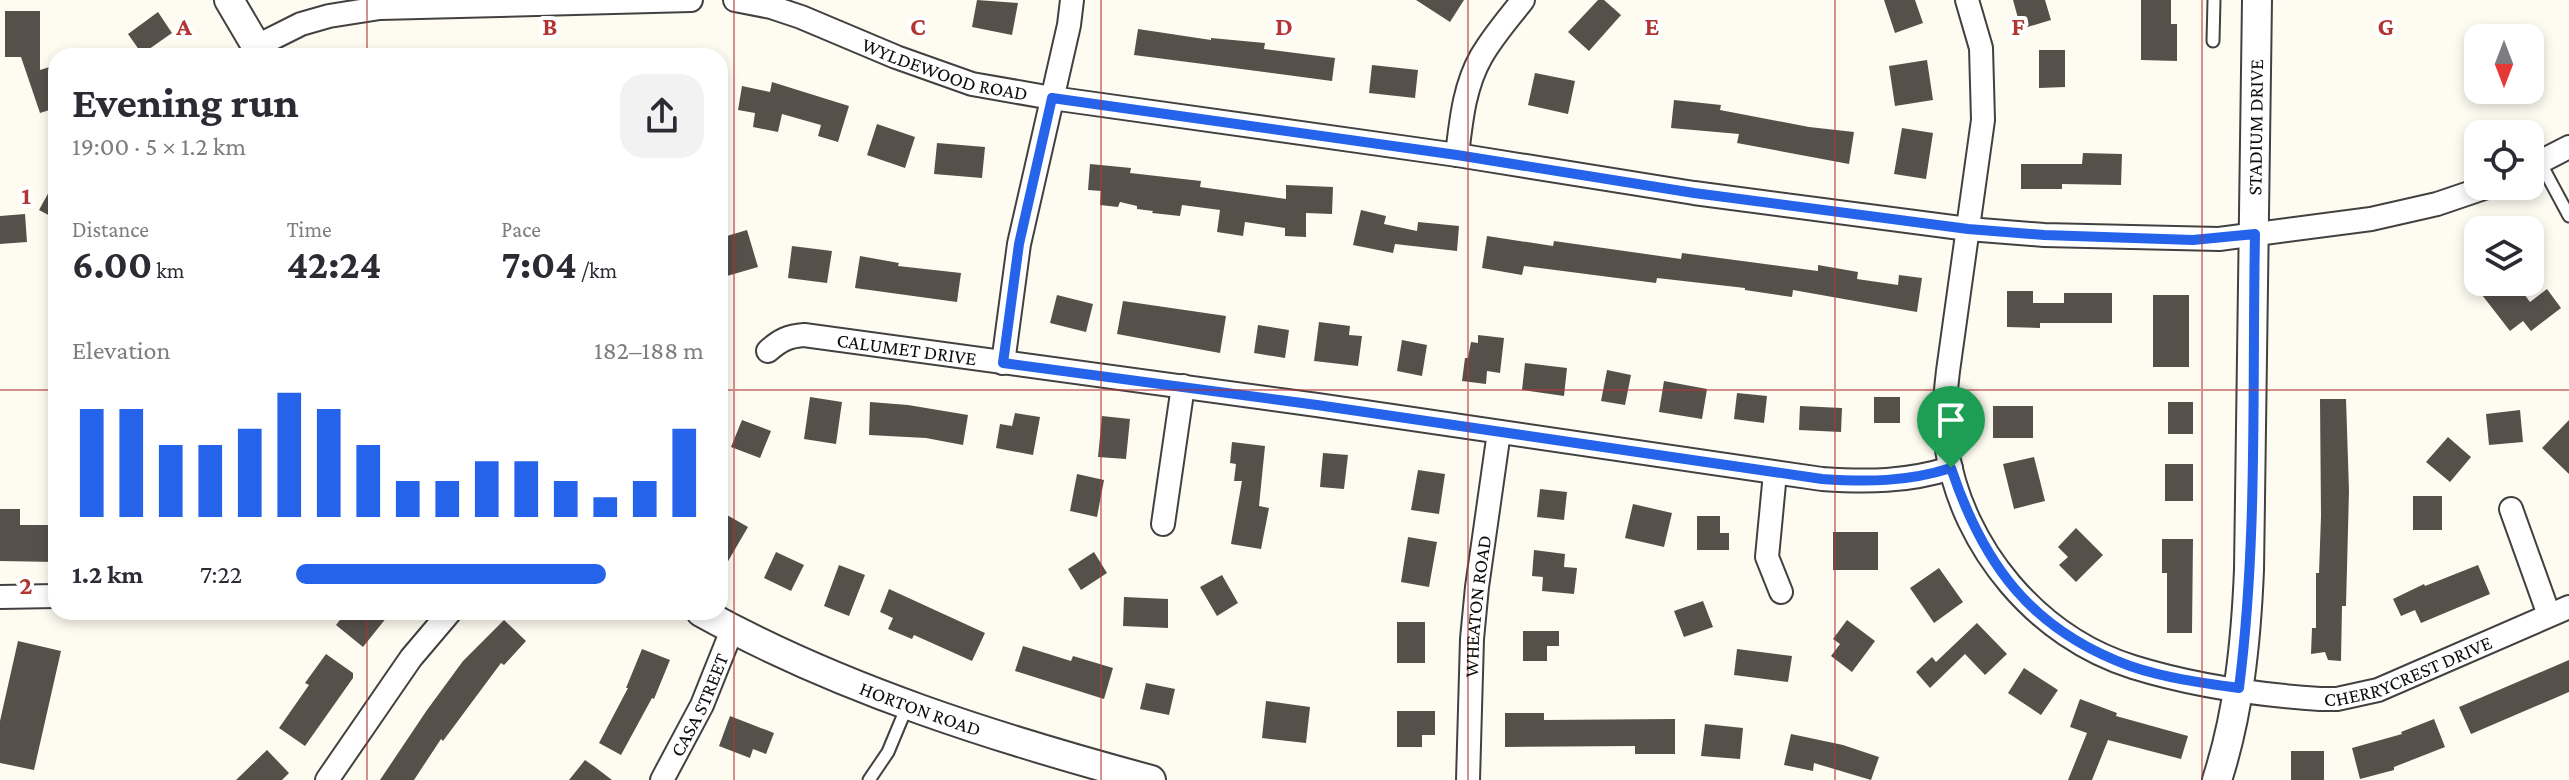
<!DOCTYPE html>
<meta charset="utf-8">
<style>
body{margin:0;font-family:"Crimson Pro",serif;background:#f2f2f3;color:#2b2b33;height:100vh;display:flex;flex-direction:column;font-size:30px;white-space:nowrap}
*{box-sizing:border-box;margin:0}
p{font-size:26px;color:#7c7c81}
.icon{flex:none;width:44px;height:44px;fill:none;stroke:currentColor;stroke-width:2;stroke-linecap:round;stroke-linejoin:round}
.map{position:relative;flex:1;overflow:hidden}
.side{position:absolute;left:48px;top:48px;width:680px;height:572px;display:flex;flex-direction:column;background:#fff;border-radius:24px;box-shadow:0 4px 12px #0003}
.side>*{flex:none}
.needle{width:52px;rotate:180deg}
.fabs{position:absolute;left:2464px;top:24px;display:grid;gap:16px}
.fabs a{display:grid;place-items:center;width:80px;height:80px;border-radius:16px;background:#fff;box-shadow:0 4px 12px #0003;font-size:40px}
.pin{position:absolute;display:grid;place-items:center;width:68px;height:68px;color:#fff;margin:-82px -34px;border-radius:50% 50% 50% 0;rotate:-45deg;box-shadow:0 0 8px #0007}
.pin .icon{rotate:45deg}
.round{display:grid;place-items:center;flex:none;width:84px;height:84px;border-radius:24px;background:#f2f2f3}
.headline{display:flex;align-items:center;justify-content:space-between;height:136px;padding:0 24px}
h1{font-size:44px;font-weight:700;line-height:60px}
.stats{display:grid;grid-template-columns:repeat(3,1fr);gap:12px;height:136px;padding:8px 24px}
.stats div{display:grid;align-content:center}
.stats b{font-size:40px;font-weight:700}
.stats small{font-size:22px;font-weight:400}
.stats p{font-size:22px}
.chart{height:224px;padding:16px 24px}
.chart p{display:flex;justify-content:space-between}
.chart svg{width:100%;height:144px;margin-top:8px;stroke:#2563eb;stroke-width:6}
ul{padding:0 24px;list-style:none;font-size:26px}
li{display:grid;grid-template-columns:128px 96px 1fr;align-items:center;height:60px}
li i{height:20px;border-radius:10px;background:#2563eb}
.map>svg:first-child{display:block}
.building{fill:#56504b}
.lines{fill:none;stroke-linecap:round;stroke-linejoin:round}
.service-casing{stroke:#414141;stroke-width:15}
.minor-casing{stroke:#414141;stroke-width:26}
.tertiary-casing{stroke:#414141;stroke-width:32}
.service{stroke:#fff;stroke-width:11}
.minor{stroke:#fff;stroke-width:22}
.tertiary{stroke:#fff;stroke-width:28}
.route-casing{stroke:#fff;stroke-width:16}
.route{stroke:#2563eb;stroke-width:10}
.grid{fill:none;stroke:#b33532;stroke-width:2;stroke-opacity:0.55}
.labels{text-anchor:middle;stroke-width:8;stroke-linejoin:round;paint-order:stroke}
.street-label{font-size:20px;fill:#0e0e0e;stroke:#fff}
.grid-label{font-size:26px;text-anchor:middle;font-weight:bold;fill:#b33532;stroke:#fff;stroke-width:8;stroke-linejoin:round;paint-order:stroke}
</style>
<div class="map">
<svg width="2569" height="780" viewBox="0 0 2569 780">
<rect width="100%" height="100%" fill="#fefcf1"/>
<path class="building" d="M977,0L1018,3L1012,35L972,27Z
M1416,0H1464L1450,22Z
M1598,0H1604L1621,15L1589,51L1568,32Z
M1884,0H1915L1923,23L1895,33Z
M2013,0H2045L2051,20L2021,29Z
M2141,0H2171V24H2177V61L2141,60Z
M5,11H40V70L56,65V108L40,113L21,57H5Z
M158,12L172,33L142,54L128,34Z
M1138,29L1211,40V38L1265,43L1264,49L1335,58L1332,81L1134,55Z
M2039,50H2065V87L2039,88Z
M1927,60L1933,100L1895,106L1889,66Z
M1372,65L1418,70L1415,98L1369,93Z
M1535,73L1575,81L1568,114L1528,105Z
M772,82L849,106L838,142L818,136L821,125L782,114L778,132L753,127L755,113L738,110L742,86L770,92Z
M1674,100L1721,105L1720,110L1809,127L1854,132L1849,164L1737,143L1739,134L1671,128Z
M877,124L915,137L905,168L867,155Z
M1902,128L1933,133L1926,179L1894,174Z
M937,143L985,147L982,178L934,174Z
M2083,153L2122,154L2121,185L2062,184V189H2021V164H2082Z
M1090,164L1131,168L1130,173L1201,181L1200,187L1286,199V185L1333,187L1332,214L1306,213V237L1285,236V228L1245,222L1243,236L1217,232L1220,210L1182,205L1180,216L1152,213L1153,211L1137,209V206L1120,202L1118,207L1100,205L1101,191L1088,190Z
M56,179V219L39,210Z
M1361,210L1386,216L1384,224L1417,231L1418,222L1459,226L1457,251L1395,244L1393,253L1353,245Z
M25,214L27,242L0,244V216Z
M747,230L758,267L727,276L720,253V238Z
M1487,236L1553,246L1554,241L1681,259L1682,253L1818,271V265L1858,272L1857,279L1898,285L1899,275L1922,278L1917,312L1793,290L1792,297L1745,290V288L1657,278L1656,283L1524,266L1522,275L1482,268Z
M792,246L832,251L827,283L788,278Z
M860,256L899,263L898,266L961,273L957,302L855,288Z
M2491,282H2515L2530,302L2547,289L2561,308L2531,331L2523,321L2510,331L2479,291Z
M2007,291H2033V303H2064V293H2112V323H2040V328L2007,327Z
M1057,295L1093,304L1086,332L1050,323Z
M2153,295H2189V367H2153Z
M1123,301L1226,316L1220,353L1117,334Z
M1319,322L1350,326L1349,335L1362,336L1358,366L1314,361Z
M1258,325L1289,330L1285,358L1254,353Z
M1478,335L1504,338L1500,373L1487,371L1486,384L1462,381L1465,358H1468L1471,342L1478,343Z
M1402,340L1427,345L1422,376L1397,371Z
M1525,363L1567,368L1564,396L1522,390Z
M1607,370L1631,375L1625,405L1601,401Z
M1664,381L1707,389L1702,419L1659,412Z
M1737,393L1767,396L1764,423L1734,419Z
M810,397L842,402L836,444L804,439Z
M1874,397H1900V423H1874Z
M2320,399H2346L2349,491L2346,606H2342L2341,661L2328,660L2325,652L2311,654L2312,628H2316V573H2319L2321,516Z
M870,402L908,405L968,415L963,445L926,438L869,435Z
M2168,402H2193V434H2168Z
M1800,406L1842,408L1841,432L1799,430Z
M1993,406H2033V438H1993Z
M2520,410L2523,442L2489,445L2486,414Z
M1015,413L1040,417L1033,455L996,448L1000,424L1012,426Z
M1102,416L1130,419L1126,459L1098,457Z
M742,420L771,431L760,458L731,447Z
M2569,420V474L2542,448Z
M2448,437L2471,457L2450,482L2426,462Z
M1232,442L1265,446L1259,506L1269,508L1261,549L1231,544L1242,481H1234L1236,464L1230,463Z
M1323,453L1348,455L1344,489L1320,487Z
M2034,457L2045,501L2014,509L2003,464Z
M2165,464H2193V501H2165Z
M1418,470L1445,474L1439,514L1411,510Z
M1077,474L1104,480L1097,517L1070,511Z
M1540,489L1567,492L1564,520L1537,517Z
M2413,496H2442V530H2413Z
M1633,504L1672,513L1664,547L1625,538Z
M0,509H20V525H56V562L0,561Z
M720,511L748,527L720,575Z
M1697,516H1720V533H1729V550H1697Z
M2076,528L2103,555L2076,582L2059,565L2068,557L2058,547Z
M1833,532H1878V570H1833Z
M1408,537L1437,542L1429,587L1401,582Z
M2162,539H2193L2192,633H2167V573H2162Z
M1534,550L1565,554L1564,567L1577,568L1574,594L1542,591L1543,577L1532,576Z
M776,552L804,565L791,591L764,578Z
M1094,552L1107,573L1081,590L1068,569Z
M839,565L865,575L849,616L824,606Z
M2478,565L2490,594L2421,623L2415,610L2401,616L2393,599L2424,584L2425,586Z
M1939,568L1963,602L1934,623L1910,588Z
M1222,575L1238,603L1217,616L1200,587Z
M889,589L985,633L972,661L914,635L912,639L888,629L893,618L880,612Z
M1124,597L1168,599V628L1123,626Z
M1703,601L1713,627L1684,637L1674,611Z
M346,612H391L363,647L336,625Z
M504,620L526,641L504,665L501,663L443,741L441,739L414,780H380L427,710L463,661Z
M1847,620L1875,641L1852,672L1831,656L1840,644L1833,639Z
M1397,622H1425V663H1397Z
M1977,623L2007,654L1985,675L1965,654L1930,688L1916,672L1932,657L1936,662Z
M1523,631H1559V646H1547V661H1523Z
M18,641L61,651L34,770L0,763V721Z
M1023,646L1071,661L1073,656L1113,668L1104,699L1015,671Z
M642,649L670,660L654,699L652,698L621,755L599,743L628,688H626Z
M1737,649L1792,656L1788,682L1734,675Z
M326,654L353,673V678L305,746L279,728L309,685L305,683Z
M2569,660V692L2471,734L2459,707Z
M2024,668L2058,690L2041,715L2008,693Z
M1146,683L1175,689L1169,715L1140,709Z
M2080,699L2117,713L2116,716L2188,736L2181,759L2108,740L2092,780H2068L2087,733L2070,727Z
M1266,701L1310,707L1306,743L1262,738Z
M1397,711H1435V735H1422V747H1397Z
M1505,713H1544V720L1675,719V754H1635V746L1505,747Z
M730,716L774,733L766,754L753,749L750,758L719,746Z
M2434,719L2445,747L2394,767V770L2360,779L2352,748L2402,734L2401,732Z
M1705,724L1743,728L1740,759L1701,756Z
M1791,734L1843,745L1879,757L1871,780L1814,763L1813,771L1784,765Z
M267,750L289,773L282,780H236Z
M2291,751H2324V780H2291Z
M585,760L595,767L612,780H569Z"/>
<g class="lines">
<defs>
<path id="service" d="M2213,41L2214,0
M2540,162L2569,216
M869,780L888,752L908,704"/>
<g id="minor">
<path id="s1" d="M735,0L771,7L801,17L896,57L972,84L1052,98L1457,155L1694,193L1968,229L2044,235L2219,239L2371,219L2437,204L2490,186"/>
<path id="s2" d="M1967,0L1981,48L1983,120L1948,371C1945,397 1942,423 1947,450C1963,548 2037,637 2133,667C2191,685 2260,695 2320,699H2337L2378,690L2569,607"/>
<path d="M257,46L301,24L329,16L380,8L691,0"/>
<path d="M1457,155C1461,122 1464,87 1481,57C1493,36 1509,18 1523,0"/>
<path d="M2530,167L2569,147"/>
<path id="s3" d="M768,351C780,340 789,336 804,335L1317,405L1822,479C1867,482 1907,482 1951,468"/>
<path d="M1003,363L1019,244L1069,25L1072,0"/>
<path d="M1775,473L1767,557L1781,592"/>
<path d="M2511,509L2549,615"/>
<path d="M1163,524L1183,386"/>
<path d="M0,597L56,596"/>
<path d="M327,780L411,658L450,612"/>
<path id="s4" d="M662,780L702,705L732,630"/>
<path id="s5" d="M1468,780L1472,639L1477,587L1499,432"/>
</g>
<g id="tertiary">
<path d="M229,0L262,56"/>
<path id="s6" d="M701,612C839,689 999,739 1151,780"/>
<path id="s7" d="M2217,780C2239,712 2246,641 2249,570L2257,0"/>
</g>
</defs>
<use href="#service" class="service-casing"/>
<use href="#minor" class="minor-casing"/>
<use href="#tertiary" class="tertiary-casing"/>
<use href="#service" class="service"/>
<use href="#minor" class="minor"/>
<use href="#tertiary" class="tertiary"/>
</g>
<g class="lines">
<defs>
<path id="route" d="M1052,98L1457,155L1694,193L1968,229L2044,235L2193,240L2255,234C2252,385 2258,539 2239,688C2202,683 2165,678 2130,666C2031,630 1983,564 1951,468C1907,482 1867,482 1822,479L1317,405L1003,363L1019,244Z"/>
</defs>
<use href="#route" class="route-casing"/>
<use href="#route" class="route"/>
</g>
<path class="grid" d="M367,0V56M734,0V780M1101,0V780M1468,0V780M1835,0V780M2202,0V780M0,390H56M720,390H2569M367,612V780"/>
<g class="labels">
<g class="street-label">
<text dy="7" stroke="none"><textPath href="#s1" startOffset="222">WYLDEWOOD ROAD</textPath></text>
<text dy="7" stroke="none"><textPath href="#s7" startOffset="656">STADIUM DRIVE</textPath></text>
<text dy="7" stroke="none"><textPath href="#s3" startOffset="144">CALUMET DRIVE</textPath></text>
<text dy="7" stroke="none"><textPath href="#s5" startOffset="174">WHEATON ROAD</textPath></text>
<text dy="7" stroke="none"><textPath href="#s2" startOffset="1038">CHERRYCREST DRIVE</textPath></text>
<text dy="7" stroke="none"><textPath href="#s4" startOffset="84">CASA STREET</textPath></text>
<text dy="7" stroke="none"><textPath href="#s6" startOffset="240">HORTON ROAD</textPath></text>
</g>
</g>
<g class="grid-label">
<text x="184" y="35">A</text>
<text x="550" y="35">B</text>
<text x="918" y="35">C</text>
<text x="1284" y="35">D</text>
<text x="1652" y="35">E</text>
<text x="2018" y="35">F</text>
<text x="2386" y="35">G</text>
<text x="26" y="204">1</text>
<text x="26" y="594">2</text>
</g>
</svg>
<div class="fabs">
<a><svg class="needle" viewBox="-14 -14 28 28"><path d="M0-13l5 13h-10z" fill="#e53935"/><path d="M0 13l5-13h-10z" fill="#7c7c81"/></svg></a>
<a><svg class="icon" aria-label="locate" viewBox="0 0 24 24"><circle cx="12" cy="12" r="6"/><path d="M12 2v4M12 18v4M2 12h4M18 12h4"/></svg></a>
<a><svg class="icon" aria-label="layers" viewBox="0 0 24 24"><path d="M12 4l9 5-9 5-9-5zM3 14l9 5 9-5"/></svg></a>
</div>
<div class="pin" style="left:1951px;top:468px;background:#1e9e55"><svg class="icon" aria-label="arrive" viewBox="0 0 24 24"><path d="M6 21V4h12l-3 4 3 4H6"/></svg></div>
<section class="side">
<div class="headline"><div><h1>Evening run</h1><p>19:00 · 5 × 1.2 km</p></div><a class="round"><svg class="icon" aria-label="share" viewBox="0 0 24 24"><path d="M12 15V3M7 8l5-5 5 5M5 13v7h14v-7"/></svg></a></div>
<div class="stats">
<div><p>Distance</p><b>6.00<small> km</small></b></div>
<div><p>Time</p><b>42:24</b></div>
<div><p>Pace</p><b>7:04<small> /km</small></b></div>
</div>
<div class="chart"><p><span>Elevation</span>182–188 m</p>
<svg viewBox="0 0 160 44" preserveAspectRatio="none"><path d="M5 44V11M15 44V11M25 44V22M35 44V22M45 44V17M55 44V6M65 44V11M75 44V22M85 44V33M95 44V33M105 44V27M115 44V27M125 44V33M135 44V38M145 44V33M155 44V17"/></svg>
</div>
<ul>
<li><b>1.2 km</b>7:22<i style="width:76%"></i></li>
</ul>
</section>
</div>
